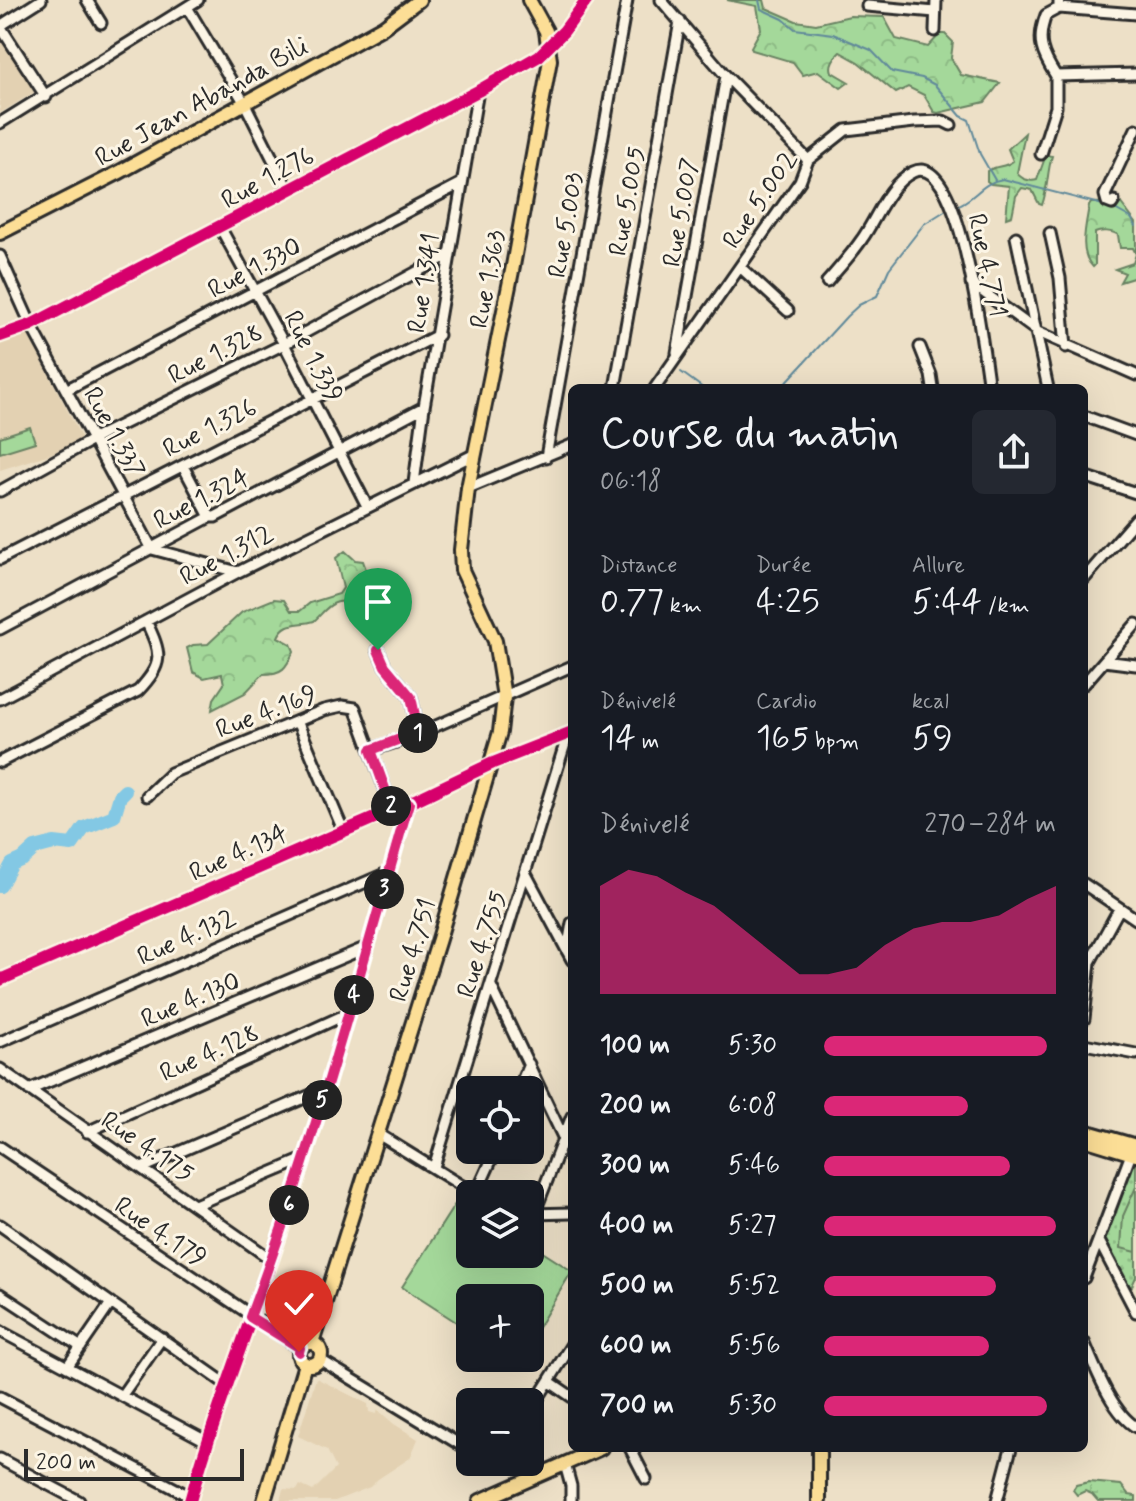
<!DOCTYPE html>
<html lang="fr">
<meta charset="utf-8">
<style>
body{margin:0;font-family:Mynerve,sans-serif;background:#242831;color:#f1f3f6;height:100vh;display:flex;flex-direction:column;font-size:30px;white-space:nowrap}
*{box-sizing:border-box;margin:0}
p{font-size:26px;color:#9ea1a6}
.icon{flex:none;width:44px;height:44px;fill:none;stroke:currentColor;stroke-width:2;stroke-linecap:round;stroke-linejoin:round}
.map{position:relative;flex:1;overflow:hidden}
.drawer{position:absolute;left:568px;top:384px;width:520px;height:1068px;display:flex;flex-direction:column;background:#171b24;border-radius:12px;box-shadow:0 8px 32px #0002}
.drawer>*{flex:none}
.controls{position:absolute;left:456px;top:1076px;display:grid;gap:16px}
.controls a{display:grid;place-items:center;width:88px;height:88px;border-radius:12px;background:#171b24;box-shadow:0 8px 32px #0002;font-size:40px}
.scale{position:absolute;left:24px;bottom:20px;width:220px;box-sizing:border-box;padding-left:8px;border:4px solid #2b2b2b;border-top:0;font-size:22px;line-height:28px;white-space:nowrap;color:#2b2b2b;-webkit-text-stroke:6px #fcf5e5;paint-order:stroke}
.pin{position:absolute;display:grid;place-items:center;width:68px;height:68px;color:#fff;margin:-82px -34px;border-radius:50% 50% 50% 0;rotate:-45deg;box-shadow:0 0 8px #0007}
.pin .icon{rotate:45deg}
.km{position:absolute;width:40px;height:40px;margin:-20px;border-radius:50%;background:#222;color:#fff;font-size:22px;line-height:40px;text-align:center}
.round{display:grid;place-items:center;flex:none;width:84px;height:84px;border-radius:12px;background:#242831}
.overview{display:flex;align-items:center;justify-content:space-between;height:136px;padding:0 32px}
h1{font-size:44px;font-weight:600;line-height:60px}
.figures{display:grid;grid-template-columns:repeat(3,1fr);gap:12px;height:136px;padding:8px 32px}
.figures div{display:grid;align-content:center}
.figures b{font-size:34px;font-weight:600}
.figures small{font-size:22px;font-weight:400}
.figures p{font-size:22px}
.chart{height:224px;padding:16px 32px}
.chart p{display:flex;justify-content:space-between}
.chart svg{width:100%;height:144px;margin-top:8px;fill:#db2777;opacity:.7}
ul{padding:0 32px;list-style:none;font-size:26px}
li{display:grid;grid-template-columns:128px 96px 1fr;align-items:center;height:60px}
li i{height:20px;border-radius:10px;background:#db2777}
.map>svg:first-child{display:block}
.built{fill:#e3d1b2}
.grass{fill:url(#grass-dots);stroke:#688262;stroke-width:2}
.forest{fill:url(#forest-crowns);stroke:#688262;stroke-width:2}
.wetland{fill:url(#wetland-marsh);stroke:#688262;stroke-width:2}
.pitch{fill:#a4d89a;stroke:#688262;stroke-width:2}
.lines{fill:none;stroke-linecap:round;stroke-linejoin:round}
.stream{stroke:#60899a;stroke-width:2}
.river{stroke:#83c8e4;stroke-width:14}
.minor-casing{stroke:#2b2b2b;stroke-width:15}
.major-casing{stroke:#2b2b2b;stroke-width:18}
.minor{stroke:#fcf5e5;stroke-width:9}
.major{stroke:#fcde96;stroke-width:12}
.cycleway-casing{stroke:#fcf5e5;stroke-width:17}
.cycleway{stroke:#d6006c;stroke-width:12}
.route-casing{stroke:#fff;stroke-width:16}
.route{stroke:#db2777;stroke-width:10}
.labels{text-anchor:middle;stroke-width:6;stroke-linejoin:round;paint-order:stroke}
.street-label{font-size:26px;fill:#2b2b2b;stroke:#fcf5e5}
</style>
<div class="map">
<svg width="1136" height="1501" viewBox="0 0 1136 1501">
<defs>
<pattern id="grass-dots" width="8" height="8" patternUnits="userSpaceOnUse" patternTransform="scale(2)"><rect width="8" height="8" fill="#a4d89a"/><path d="M2 2h.1M6 6h.1" fill="none" stroke="#8dba85" stroke-width="1.8" stroke-linecap="round"/></pattern>
<pattern id="forest-crowns" width="20" height="18" patternUnits="userSpaceOnUse" patternTransform="scale(2)"><rect width="20" height="18" fill="#a4d89a"/><path d="M2 6a3 3 0 1 1 6 0M12 15a3 3 0 1 1 6 0" fill="none" stroke="#8dba85"/></pattern>
<pattern id="wetland-marsh" width="20" height="14" patternUnits="userSpaceOnUse" patternTransform="scale(2)"><rect width="20" height="14" fill="#a4d89a"/><path d="M1 5h8M5 5V1M11 12h8M15 12V8" fill="none" stroke="#8dba85"/></pattern>
</defs>
<rect width="100%" height="100%" fill="#ede0c7"/>
<filter id="ink" filterUnits="userSpaceOnUse"><feTurbulence type="fractalNoise" baseFrequency=".0125" numOctaves="2"/><feDisplacementMap in="SourceGraphic" scale="16" xChannelSelector="R" yChannelSelector="G"/><feConvolveMatrix kernelMatrix="1 2 1 2 8 2 1 2 1" color-interpolation-filters="sRGB"/></filter>
<g filter="url(#ink)">
<path class="built" d="M0,40L19,63L34,92L0,113Z
M28,334L82,439L50,454L0,470V343Z
M316,1378L368,1404L369,1412L376,1414L378,1410L394,1424L418,1439L410,1458L378,1479L370,1487L335,1501H280L283,1489L297,1490L300,1485L313,1491L336,1468L327,1450L298,1436Z"/>
<path class="grass" d="M1136,1157V1277L1131,1288L1101,1240Z"/>
<path class="forest" d="M727,0H764L766,8L796,21L816,24L850,16L884,17L896,39L928,47L940,34H945L953,42L951,58L961,75L1000,83L985,102L938,113L934,112L924,95L908,87L896,93L858,62L840,52C834,58 829,64 832,72L849,82L841,88L818,71L803,75L793,62L752,50L751,47L761,29L757,6Z
M1025,133L1017,173C1021,179 1030,182 1037,180L1046,155L1052,156C1047,172 1048,189 1042,205L1039,204L1032,190L1022,188L1016,196L1012,216L1006,218L1009,186L991,184L987,181V171C996,165 1005,168 1013,161L1008,149Z
M1120,202L1136,223V254L1133,248H1120L1118,235C1113,231 1101,230 1095,233V265L1093,267C1078,253 1086,225 1089,206L1091,203Z
M1136,254V281L1133,278L1120,282L1125,273L1115,269L1133,263Z
M345,551L355,560L363,561L368,575L360,600C351,604 346,600 338,602C328,604 321,615 314,621C299,626 285,620 278,637L291,644L294,651C286,668 283,674 263,674L245,693L212,710L214,699L224,684L222,674L204,678L193,672L187,648L193,645L208,644L242,612L274,599L284,600L291,611H300L310,603L339,594L343,588L336,558Z"/>
<path class="wetland" d="M1089,1482L1121,1485L1129,1495L1136,1496V1501H1098L1092,1494L1085,1491L1077,1495L1073,1490L1076,1485Z"/>
<path class="pitch" d="M30,427L35,442L0,453V437Z
M1136,1187V1252L1121,1248L1123,1216Z
M459,1198L470,1205V1254H530V1244L572,1271L530,1341V1298H470V1331L402,1287Z"/>
<g class="lines">
<path class="stream" d="M759,0L761,9L783,19L795,29L833,34L871,50L892,72L922,78L935,85L961,116L969,120L980,154L995,180
M954,207C974,201 981,182 1003,179L1107,206
M1113,208L1131,218L1136,226
M1136,267V275
M681,372L703,388
M781,388L847,316L859,305L877,296L889,269L924,224L948,209"/>
<path class="river" d="M0,886L12,864L23,859L35,848L54,843L72,845L84,828L114,816L120,796L125,791"/>
<defs>
<path id="minor" d="M87,0L101,23
M661,0L726,76L808,160
M1059,0V8L1136,14
M867,6L935,12
M187,7L244,102L288,189
M1059,8L1046,15C1036,41 1042,54 1056,76L1136,74
M0,26L46,97
M0,26L41,0
M935,31L936,0
M0,123L198,0
M1041,154L1056,107V76
M1114,201L1112,204L1107,202L1105,195L1136,129
M220,227L284,344L367,506
M1050,233L1060,278L1066,347
M1016,237L1048,388
M0,256L31,325L152,549L238,572
M740,267L788,311
M827,282C839,268 852,254 862,239C877,218 888,184 913,172C962,148 984,360 989,388
M971,283L1038,332L1136,375
M0,336L31,325L478,91L539,56L564,31L587,0
M920,347L931,375L933,388
M677,353L726,76
M615,388L680,21
M655,388L800,181L808,160L846,130L914,122L943,121L951,125
M66,390L462,183
M1084,416L1136,435
M546,457L627,0
M183,466L210,517
M1084,476L1136,493
M414,483L424,407L478,91
M468,488L572,445
M0,491L105,433L284,344L450,254
M0,559L438,335
M1084,579L1136,519
M0,629L210,517H215L424,407
M378,650L385,666L411,697L416,720L429,728
M1104,661L1136,665
M1084,684L1136,624
M0,699L238,572L475,454
M297,721L343,830
M371,750L411,737L572,666
M0,762L138,691C164,663 162,655 146,621
M147,796L171,773L324,710L342,706L355,708L392,808
M526,874L572,960
M1084,884L1136,919
M567,951L572,923
M0,980L409,803L493,763L572,732
M491,986L564,1139
M1084,1019L1090,962L1119,909
M0,1042L389,872
M1084,1044L1136,1054
M0,1069L272,1260
M29,1090L367,947
M518,1090L529,1064
M87,1132L349,1013
M378,1134L475,1194
M0,1147L300,1348
M434,1167L568,734
M142,1168L325,1089
M476,1194L496,1150
M195,1205L304,1159
M530,1214L572,1213
M534,1214L572,1116
M0,1225L226,1384
M1099,1241L1136,1312
M1084,1278L1131,1154
M0,1294L81,1347
M0,1331L208,1442
M1084,1342C1095,1367 1112,1413 1136,1427
M319,1359L464,1447H470
M67,1367L111,1303
M550,1382L572,1397
M122,1395L162,1338
M0,1397L191,1497
M530,1411L572,1344
M630,1448L646,1479
M0,1459L79,1501
M565,1464L571,1486V1501
M190,1501C213,1419 244,1339 272,1259C323,1109 365,955 409,803
M997,1501L1011,1448"/>
<path id="major" d="M0,233L118,173L383,27L419,0
M1084,1131L1136,1146
M1084,1139L1136,1155
M312,1343L439,939L500,732L504,697L495,641L462,570L461,550L468,488L513,266L550,60L546,31L529,0
M299 1354a11 11 0 1 1 22 0a11 11 0 1 1-22 0Z
M264,1501L305,1364
M480,1501L601,1448
M819,1501V1448"/>
</defs>
<use href="#minor" class="minor-casing"/>
<use href="#major" class="major-casing"/>
<use href="#minor" class="minor"/>
<use href="#major" class="major"/>
<defs>
<path id="cycleway" d="M0,336L31,325L478,91L539,56L564,31L587,0
M0,980L409,803L493,763L572,732
M190,1501C213,1419 244,1339 272,1259C323,1109 365,955 409,803"/>
</defs>
<use href="#cycleway" class="cycleway-casing"/>
<use href="#cycleway" class="cycleway"/>
</g>
</g>
<g class="lines" filter="url(#ink)">
<defs>
<path id="route" d="M299,1352L300,1348L250,1317C313,1149 359,975 409,803L392,808L371,750L429,728L416,720L411,697L385,666L378,650"/>
</defs>
<use href="#route" class="route-casing"/>
<use href="#route" class="route"/>
</g>
<g class="labels">
<g class="street-label">
<text transform="translate(201 101) rotate(-29)" y="9">Rue Jean Abanda Bili</text>
<text transform="translate(267 177) rotate(-29)" y="9">Rue 1.276</text>
<text transform="translate(759 199) rotate(-56)" y="9">Rue 5.002</text>
<text transform="translate(626 201) rotate(-80)" y="9">Rue 5.005</text>
<text transform="translate(680 212) rotate(-80)" y="9">Rue 5.007</text>
<text transform="translate(565 225) rotate(-80)" y="9">Rue 5.003</text>
<text transform="translate(988 265) rotate(78)" y="9">Rue 4.771</text>
<text transform="translate(254 267) rotate(-28)" y="9">Rue 1.330</text>
<text transform="translate(487 279) rotate(-79)" y="9">Rue 1.363</text>
<text transform="translate(423 283) rotate(-81)" y="9">Rue 1.341</text>
<text transform="translate(215 353) rotate(-27)" y="9">Rue 1.328</text>
<text transform="translate(314 356) rotate(63)" y="9">Rue 1.339</text>
<text transform="translate(209 427) rotate(-27)" y="9">Rue 1.326</text>
<text transform="translate(115 432) rotate(61)" y="9">Rue 1.337</text>
<text transform="translate(201 498) rotate(-27)" y="9">Rue 1.324</text>
<text transform="translate(226 554) rotate(-28)" y="9">Rue 1.312</text>
<text transform="translate(266 711) rotate(-21)" y="9">Rue 4.169</text>
<text transform="translate(238 852) rotate(-24)" y="9">Rue 4.134</text>
<text transform="translate(186 936) rotate(-24)" y="9">Rue 4.132</text>
<text transform="translate(481 944) rotate(-72)" y="9">Rue 4.755</text>
<text transform="translate(412 950) rotate(-73)" y="9">Rue 4.751</text>
<text transform="translate(190 999) rotate(-23)" y="9">Rue 4.130</text>
<text transform="translate(209 1052) rotate(-24)" y="9">Rue 4.128</text>
<text transform="translate(148 1146) rotate(34)" y="9">Rue 4.175</text>
<text transform="translate(161 1231) rotate(34)" y="9">Rue 4.179</text>
</g>
</g>
</svg>
<div class="controls">
<a><svg class="icon" aria-label="locate" viewBox="0 0 24 24"><circle cx="12" cy="12" r="6"/><path d="M12 2v4M12 18v4M2 12h4M18 12h4"/></svg></a>
<a><svg class="icon" aria-label="layers" viewBox="0 0 24 24"><path d="M12 4l9 5-9 5-9-5zM3 14l9 5 9-5"/></svg></a>
<a>+</a>
<a>−</a>
</div>
<div class="scale">200 m</div>
<div class="pin" style="left:378px;top:650px;background:#1e9e55"><svg class="icon" aria-label="arrive" viewBox="0 0 24 24"><path d="M6 21V4h12l-3 4 3 4H6"/></svg></div>
<div class="pin" style="left:299px;top:1352px;background:#d93025"><svg class="icon" aria-label="check" viewBox="0 0 24 24"><path d="M5 12l5 5 9-10"/></svg></div>
<b class="km" style="left:418px;top:733px">1</b>
<b class="km" style="left:391px;top:806px">2</b>
<b class="km" style="left:384px;top:889px">3</b>
<b class="km" style="left:354px;top:995px">4</b>
<b class="km" style="left:322px;top:1100px">5</b>
<b class="km" style="left:289px;top:1205px">6</b>
<section class="drawer">
<div class="overview"><div><h1>Course du matin</h1><p>06:18</p></div><a class="round"><svg class="icon" aria-label="share" viewBox="0 0 24 24"><path d="M12 15V3M7 8l5-5 5 5M5 13v7h14v-7"/></svg></a></div>
<div class="figures">
<div><p>Distance</p><b>0.77<small> km</small></b></div>
<div><p>Durée</p><b>4:25</b></div>
<div><p>Allure</p><b>5:44<small> /km</small></b></div>
</div>
<div class="figures">
<div><p>Dénivelé</p><b>14<small> m</small></b></div>
<div><p>Cardio</p><b>165<small> bpm</small></b></div>
<div><p>kcal</p><b>59</b></div>
</div>
<div class="chart"><p><span>Dénivelé</span>270–284 m</p>
<svg viewBox="0 0 160 44" preserveAspectRatio="none"><path d="M0 44V11L10 6L20 8L30 13L40 17L50 24L60 31L70 38L80 38L90 36L100 29L110 24L120 22L130 22L140 20L150 15L160 11V44z"/></svg>
</div>
<ul>
<li><b>100 m</b>5:30<i style="width:96%"></i></li>
<li><b>200 m</b>6:08<i style="width:62%"></i></li>
<li><b>300 m</b>5:46<i style="width:80%"></i></li>
<li><b>400 m</b>5:27<i style="width:100%"></i></li>
<li><b>500 m</b>5:52<i style="width:74%"></i></li>
<li><b>600 m</b>5:56<i style="width:71%"></i></li>
<li><b>700 m</b>5:30<i style="width:96%"></i></li>
</ul>
</section>
</div>
